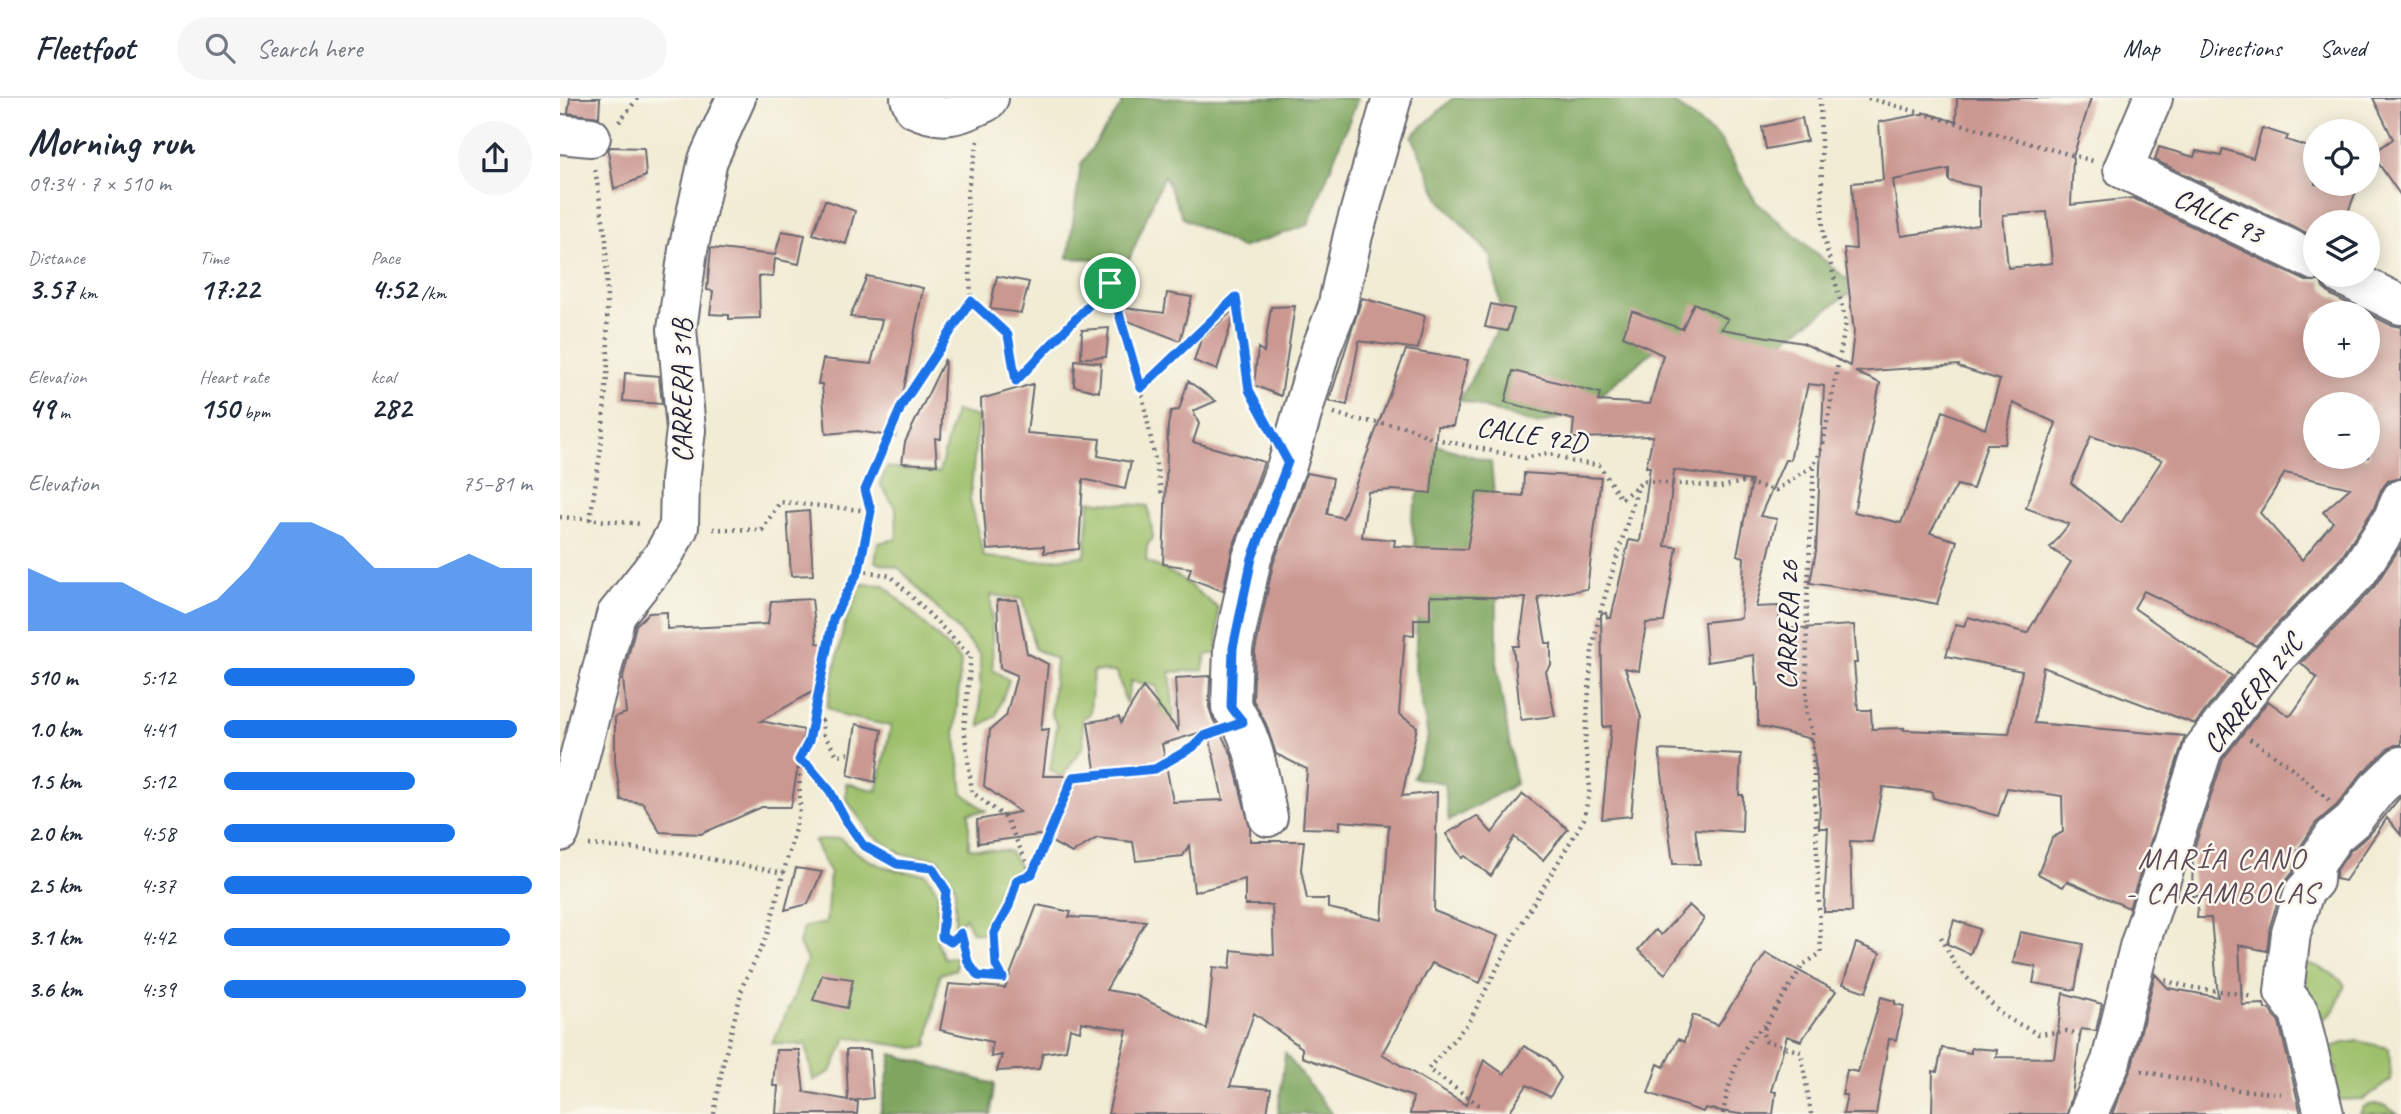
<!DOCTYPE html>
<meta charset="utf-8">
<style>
body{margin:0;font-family:Caveat,sans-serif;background:#f6f6f7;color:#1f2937;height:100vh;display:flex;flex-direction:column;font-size:26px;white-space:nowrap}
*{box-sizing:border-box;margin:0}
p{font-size:23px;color:#747a83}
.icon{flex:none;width:38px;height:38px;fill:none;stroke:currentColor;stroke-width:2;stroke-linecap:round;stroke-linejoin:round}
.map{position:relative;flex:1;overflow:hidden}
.details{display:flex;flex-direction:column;background:#fff;width:560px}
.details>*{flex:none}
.controls{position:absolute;left:1743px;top:21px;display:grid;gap:14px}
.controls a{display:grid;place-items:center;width:77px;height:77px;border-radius:50%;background:#fff;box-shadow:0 4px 18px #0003;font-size:35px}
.pin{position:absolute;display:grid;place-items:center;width:60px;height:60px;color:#fff;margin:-30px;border:4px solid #fff;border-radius:50%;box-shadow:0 2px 7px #0007}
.round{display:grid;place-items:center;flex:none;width:74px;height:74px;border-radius:37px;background:#f6f6f7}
.headline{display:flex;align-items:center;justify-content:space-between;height:119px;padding:0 28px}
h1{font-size:38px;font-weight:700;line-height:52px}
.metrics{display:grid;grid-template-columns:repeat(3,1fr);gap:10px;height:119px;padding:7px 28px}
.metrics div{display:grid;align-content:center}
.metrics b{font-size:30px;font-weight:700}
.metrics small{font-size:19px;font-weight:400}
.metrics p{font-size:19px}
.chart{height:196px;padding:14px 28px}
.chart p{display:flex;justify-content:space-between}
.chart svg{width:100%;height:126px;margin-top:7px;fill:#1a73e8;opacity:.7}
ul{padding:0 28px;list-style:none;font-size:23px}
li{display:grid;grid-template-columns:112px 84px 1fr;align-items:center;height:52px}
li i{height:18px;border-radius:9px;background:#1a73e8}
header{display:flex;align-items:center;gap:42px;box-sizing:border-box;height:98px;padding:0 35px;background:#fff;border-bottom:2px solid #e0e1e3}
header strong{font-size:33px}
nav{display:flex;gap:38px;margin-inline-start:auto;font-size:24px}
.search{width:490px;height:63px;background:#f6f6f7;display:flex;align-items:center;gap:18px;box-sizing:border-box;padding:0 24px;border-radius:38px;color:#747a83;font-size:26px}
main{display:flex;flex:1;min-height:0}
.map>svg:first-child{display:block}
.green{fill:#9dc06a;stroke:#607152;stroke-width:2}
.forest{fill:#7ea65e;stroke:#50644c;stroke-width:2}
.building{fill:#ca9791;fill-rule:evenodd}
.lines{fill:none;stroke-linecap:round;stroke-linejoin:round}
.minor-casing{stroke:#6a6971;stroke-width:42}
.path{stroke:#6a6971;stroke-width:4.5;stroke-dasharray:2 5;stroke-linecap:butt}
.minor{stroke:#fff;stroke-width:38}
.route-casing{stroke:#fff;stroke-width:14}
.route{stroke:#1a73e8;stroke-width:9}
.labels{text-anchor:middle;stroke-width:5;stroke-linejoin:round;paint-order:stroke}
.street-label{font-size:28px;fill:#22223b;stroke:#fbf7ec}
.neighbourhood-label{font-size:30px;letter-spacing:2px;fill:#5d4b59;stroke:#fbf7ec}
</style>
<header>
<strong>Fleetfoot</strong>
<div class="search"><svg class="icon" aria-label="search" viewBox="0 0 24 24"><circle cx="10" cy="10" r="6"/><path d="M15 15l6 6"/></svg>Search here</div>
<nav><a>Map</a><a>Directions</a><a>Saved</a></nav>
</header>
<main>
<section class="details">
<div class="headline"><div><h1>Morning run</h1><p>09:34 · 7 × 510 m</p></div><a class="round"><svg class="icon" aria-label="share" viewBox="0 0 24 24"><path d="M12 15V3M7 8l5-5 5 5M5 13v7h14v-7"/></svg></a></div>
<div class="metrics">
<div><p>Distance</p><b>3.57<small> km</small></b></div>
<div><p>Time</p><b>17:22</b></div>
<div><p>Pace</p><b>4:52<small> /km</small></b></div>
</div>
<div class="metrics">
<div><p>Elevation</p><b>49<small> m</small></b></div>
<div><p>Heart rate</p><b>150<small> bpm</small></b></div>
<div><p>kcal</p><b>282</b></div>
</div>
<div class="chart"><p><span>Elevation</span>75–81 m</p>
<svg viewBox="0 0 160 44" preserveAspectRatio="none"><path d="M0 44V22L10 27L20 27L30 27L40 33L50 38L60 33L70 22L80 6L90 6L100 11L110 22L120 22L130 22L140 17L150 22L160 22V44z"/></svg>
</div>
<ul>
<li><b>510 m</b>5:12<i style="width:62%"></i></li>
<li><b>1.0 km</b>4:41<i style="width:95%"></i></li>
<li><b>1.5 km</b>5:12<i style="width:62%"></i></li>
<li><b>2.0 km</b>4:58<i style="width:75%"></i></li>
<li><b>2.5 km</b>4:37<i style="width:100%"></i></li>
<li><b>3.1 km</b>4:42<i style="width:93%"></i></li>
<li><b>3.6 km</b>4:39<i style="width:98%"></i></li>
</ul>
</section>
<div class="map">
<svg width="1841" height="1016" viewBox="0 0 1841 1016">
<rect width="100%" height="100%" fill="#fbf7ec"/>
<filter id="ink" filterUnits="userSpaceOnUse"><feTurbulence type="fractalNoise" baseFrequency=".0143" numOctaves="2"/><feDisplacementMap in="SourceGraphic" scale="14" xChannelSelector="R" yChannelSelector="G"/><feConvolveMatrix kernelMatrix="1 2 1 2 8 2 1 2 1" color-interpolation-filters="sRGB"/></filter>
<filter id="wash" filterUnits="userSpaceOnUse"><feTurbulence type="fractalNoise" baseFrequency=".00686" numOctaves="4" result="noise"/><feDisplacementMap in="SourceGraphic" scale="28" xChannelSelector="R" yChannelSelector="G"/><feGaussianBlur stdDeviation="1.57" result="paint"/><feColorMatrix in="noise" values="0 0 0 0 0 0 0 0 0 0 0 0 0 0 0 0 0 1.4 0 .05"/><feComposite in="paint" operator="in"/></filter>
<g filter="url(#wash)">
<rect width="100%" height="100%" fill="#f1ecd4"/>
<path class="green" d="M395,313L418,319L410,402L424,459L474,463L525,458L530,403L588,408L593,439L587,448L586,463L619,479L658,510V555L646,557L643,572L610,574L615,630L605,638L596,588L571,583L566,606L557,574L533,573L530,616L522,621L524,647L502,679L490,672L497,627L491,615L496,561L475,551L462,501L431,497L433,572L449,582L436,618L420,628V556L339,470L315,464L318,445L337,441L336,411L320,386L327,369L379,375Z
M302,486L324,487L401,562L395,634L403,695L426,713L409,715V750L449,753L460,769L425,836L412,834L405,820L395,830V788L379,760L343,757L311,736L286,701V685L317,693L331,628L283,618L267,609L284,528Z
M280,740C306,766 330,774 366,776L378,794L377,844L384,860L396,859V871L380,876L367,948L354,950L287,939L271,973L253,983L246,947L212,945L233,901L247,862L239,846L244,829L266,825L270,776L254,743Z
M1740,865C1755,865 1776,876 1785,887C1778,902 1776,919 1758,923L1734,878Z
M1798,943L1829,950L1831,982L1804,1001L1773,1002L1777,970L1766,967L1761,958C1772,946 1782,945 1798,943Z
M1813,1006L1826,1008L1837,1016H1800L1803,1009Z"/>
<path class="forest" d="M563,0H798L748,127L681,150L623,120L604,77L569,162L508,160L521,66L561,8Z
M893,0H1108L1160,41L1196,104L1297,190L1218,246L1093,253L1022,312L978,327L900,302L943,221L931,158L880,102L852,38Z
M873,346L931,364L937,428V570L956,686L889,723L884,685L853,680L868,639L855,571L859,471L851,421Z
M725,955L772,1016H718Z
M332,956L434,986L431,1016H320Z"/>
<g id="blocks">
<path class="building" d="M10,0H40L39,19L8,15Z
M1397,0H1531L1513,59L1511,107L1573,100L1746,183H1761L1763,190L1771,197L1831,227L1841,229V380L1828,383L1821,392L1814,410L1781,460L1696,548L1584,493L1574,510L1672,578L1635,626L1483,569L1474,625L1625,638L1569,810L1507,783L1503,789L1478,776L1492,740L1503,734L1502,698L1447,690L1438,718L1373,700L1372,694L1323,689L1312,744L1290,743L1292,814H1264L1268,730H1259L1260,704L1252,641L1198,628V586L1196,587L1194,557L1147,564L1144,524L1181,520L1184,459L1177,457L1192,383L1114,372L1105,448L1117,449L1104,524L1086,525L1079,573L1065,570L1081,619L1071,718L1042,721L1051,628L1043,629L1041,516L1046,515L1047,520H1051L1069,442L1080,444L1090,369H1086L1093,338L1012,340L1014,322L945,304L953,273L1040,295L1038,303L1090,306L1103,257L1063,238L1072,213L1122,231L1134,205L1168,221L1161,231L1243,245L1290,268L1294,234L1284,150L1296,151L1292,85L1323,82L1319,24L1366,15L1396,24ZM1389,71V83L1419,89V127L1341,138L1333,82ZM1487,114L1492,165L1448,170L1443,117ZM1755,215H1808V268H1755ZM1399,267L1398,269L1440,282L1425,331L1383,313L1367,361L1341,425L1294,414L1320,285L1295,274ZM1248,286L1264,288L1256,453L1250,485L1348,500L1377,506L1397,443L1370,435L1397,387L1413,391L1427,346H1445L1453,305L1496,325L1466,410L1509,426L1490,450L1511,464L1467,535L1408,519L1404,528L1396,526L1386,558L1462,573L1449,636L1344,632V630L1312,631L1311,612H1298L1294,565H1297L1294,527L1221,531L1218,508L1196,509L1217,421L1200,418L1225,362H1230ZM1755,306H1808V359H1755ZM1531,338L1602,362L1561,425L1511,385ZM1725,375L1790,390L1763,414L1773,424L1742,462L1700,415Z
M1813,0H1841V98L1812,56L1833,41Z
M1242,20L1247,43L1206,51L1202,29Z
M1702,30L1728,38L1726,42L1755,51V86H1799L1784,124H1755V139L1595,62L1599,49L1634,59L1636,53L1661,58L1663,51L1693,60Z
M50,49L84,50L86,78L54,91L48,53Z
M265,102L295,113L286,146L253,136Z
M222,133L245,137L239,166L215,161L213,179L199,178L200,220L169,221V217L150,216L153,193L147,192L151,150L215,157Z
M307,178L363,190L335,339L298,333L266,336L262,286H258L263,261L311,266L322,222L290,219Z
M437,178L469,184L461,215L430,211Z
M607,195L632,199L620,243L555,218L557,209L604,215Z
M802,200L865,218L858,251L799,243L787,307L769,303Z
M931,206L954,211L947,233L925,229Z
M735,208L721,298L694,287L698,250L704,254L711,209Z
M676,210L657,272L634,263L641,241Z
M549,230L546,259L521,260L522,232Z
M846,252L908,262L893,328H877L871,395L832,392L808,394L802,439L835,442L834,448L907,451L917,394L963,398L964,375L1041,380L1027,491L978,499L986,545H991V567L986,573L995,618L961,622L953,548H959L966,500L870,498V521H854V537L845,536L839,616L857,629L842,698L877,694L874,813L938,838L920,885L872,865L822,956L906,1007L924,962L944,976L964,948L988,961L1001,980L990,999L967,987L948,1016H850L853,999L742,959V950L694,915L670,988L711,991L707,1016H548L567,932L521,924L520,933L510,930L506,952L483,955L479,971L437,973L442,957L431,959L432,944L380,932L389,886L445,890L477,807L511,814L509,819L586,823L546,892L575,897L647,931L653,869L670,871L672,852L714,857L712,807H685V781L634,794L629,747L623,758L576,763L573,744L537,740L512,755L479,737L418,745L417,722L460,714L424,688L430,632L446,618L457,577L440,570L437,502H457L467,555L488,566L481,632L489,631L483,678H536L528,624L559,619L561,625L583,589L618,632L615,580L650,578L649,609L653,621L671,655L690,730V743H744L741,771L747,801H768V810L822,822L829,727L780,723V731L743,730L747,671L716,656L706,626L693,602L695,553L713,466L747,375L773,380L767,416L783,420ZM648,632L663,702L613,704L602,646Z
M385,261L381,341L375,340L377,367L342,365L345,344Z
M515,262L541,265L539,294L514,288Z
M65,275L99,278L102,306L63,303Z
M628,283L656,303L633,313L639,326L633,344L704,364L672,452L663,493L628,480L631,470L603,466L608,327L611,313L619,312Z
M473,286L467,335L540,341L538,358L571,364L565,391L523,381L519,451L484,455V448L427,452L423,401L421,301Z
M249,413L253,477L231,478L227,415Z
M1841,448V647H1835L1826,652L1802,675L1777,707L1756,725L1737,754L1733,774L1723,787L1710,828L1707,853L1679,847L1682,907L1704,906L1705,911H1709L1719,924L1741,1016H1552L1572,968L1595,876L1608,890L1658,899L1651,820H1637L1639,798H1632L1633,754L1663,661L1708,603L1729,618L1732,616L1757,580L1741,565L1814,489Z
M252,501L257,545L269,547L261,589L201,623L244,632L231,709H202L141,736L100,734L83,705L61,702L55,664V619L66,615L63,579L76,527L89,515L107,514V531L208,526L211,503Z
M296,626L322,632L315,684L288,677Z
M1099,652L1181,656L1179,697H1183L1182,734L1135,731L1140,766H1113Z
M963,696L1008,731L983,762L954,739L931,778L905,758L902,760L886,736L917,718L932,735Z
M1841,698V737L1827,720L1785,783L1776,781V773L1790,753L1810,736Z
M236,770L262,774L248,806L225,812Z
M1129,807L1144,821L1105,876L1078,852L1095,832L1101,837Z
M1394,822L1420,831L1410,856L1387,846Z
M1460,834L1523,846L1515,892L1473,885L1476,869L1453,865Z
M1296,845L1320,855L1306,894L1283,886Z
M1206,855L1276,893L1241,943L1227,938L1211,993L1216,994L1213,1016H1179L1145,1010L1143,1014L1088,995L1098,966L1104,969L1118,941L1124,944L1133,917L1158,927Z
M262,877L293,881L287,910L253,902Z
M1503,895L1542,906L1536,933L1521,931L1512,997L1507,1016H1372L1373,973L1377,974L1382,950L1411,955V950L1437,952L1436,959L1494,960Z
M1321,899L1335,903V906L1344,908L1336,942L1329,941L1316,1016H1283L1287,997H1282L1287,972L1298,974Z
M216,952H239L244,994L288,1002L286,952H310L313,1000L290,1003L298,1004L297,1016H216L218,988H213Z"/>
</g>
</g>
<g filter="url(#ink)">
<use href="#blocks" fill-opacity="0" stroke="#6a6971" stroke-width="2"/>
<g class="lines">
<defs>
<path id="minor" d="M350,0L354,10C384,24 398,17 426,4L429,0
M1593,0L1563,71L1755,163
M0,36L31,39
M1781,177L1841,207
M708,719C699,682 696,640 671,609L673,550L692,460L728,364L761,251L777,210L793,137L832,0
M0,734L56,517L103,458L119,429L120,383L126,332L117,231L128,152L148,62L176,0
M1528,1016L1551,963L1579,849L1643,651L1711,564L1798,474L1833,420L1841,401
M1764,1016L1739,914L1724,894L1731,835L1744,794L1754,783L1755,766L1774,738L1793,722L1817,691L1841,668"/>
</defs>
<use href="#minor" class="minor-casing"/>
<path class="path" d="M1308,0L1533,63
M59,24L78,0
M418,43L407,95L411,203L448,237L456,283L550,185L581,290L676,199L689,292L706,324
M581,290L602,398
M774,315L793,321L848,329L871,340L965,360L988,355L1013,364L1039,367L1061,401L1084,383L1160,389L1184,384L1216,392L1254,367
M0,419L83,426
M30,422L41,349L48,266L46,141L35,71
M153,431L202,432L220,404L311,413
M299,472L331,478L411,558L404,630L412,694L446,720L472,776L513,679L595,672L633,649L644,638L649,636
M254,621L262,623L264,637L277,657L292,655
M1690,641L1727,666L1769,702
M239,662L248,667L270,693L285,721L303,747L337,766L372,770L386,792L382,839L391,844L401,835L408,864L418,878L443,880L436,868L434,835L449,808L457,782L472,776
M29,747L113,754L224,775
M1381,839L1396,868L1443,918L1478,936L1507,933L1524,939
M1605,882C1633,893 1663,891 1692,899
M1581,973L1679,992L1725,996
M919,1007L868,971L909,924L954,838L1024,721L1030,690L1025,645L1032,552L1039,518L1079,386
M154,1016L163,966L183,887L207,838L240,712L239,662L249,644L273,521L299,472L311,413L305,392L343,308L411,203
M1163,1016C1169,983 1178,949 1205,927
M1251,1016L1241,954L1206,943L1203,936L1206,926L1243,867L1261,855L1252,635L1246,613L1247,505L1254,367L1263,346L1286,224L1263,137L1260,0"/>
<use href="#minor" class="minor"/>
</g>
</g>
<g class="lines" filter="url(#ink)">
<defs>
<path id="route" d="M550,185L581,290L676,199L689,292L728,364L692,460L673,550L671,609L683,624L644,638L633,649L595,671L513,679L472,776L457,782L449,808L434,835L436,867L443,880L418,878L408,864L401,835L391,844L382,839L386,792L372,770L337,766L303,747L285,721L270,693L248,667L239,662L249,643L273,521L299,472L311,413L305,392L342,307L411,203L448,237L456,283Z"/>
</defs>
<use href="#route" class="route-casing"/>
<use href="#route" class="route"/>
</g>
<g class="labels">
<g class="street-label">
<text transform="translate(1659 117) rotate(25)" y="10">CALLE 93</text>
<text transform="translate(121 293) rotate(-90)" y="10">CARRERA 31B</text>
<text transform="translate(972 336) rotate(9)" y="10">CALLE 92D</text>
<text transform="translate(1227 527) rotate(-89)" y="10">CARRERA 26</text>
<text transform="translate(1692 595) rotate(-52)" y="10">CARRERA 24C</text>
</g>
<g class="neighbourhood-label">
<text x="1662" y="770">MARÍA CANO<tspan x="1662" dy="34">- CARAMBOLAS</tspan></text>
</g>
</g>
</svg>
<div class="controls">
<a><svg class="icon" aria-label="locate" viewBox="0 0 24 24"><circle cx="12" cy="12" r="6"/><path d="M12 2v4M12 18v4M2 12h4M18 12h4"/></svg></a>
<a><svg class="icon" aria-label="layers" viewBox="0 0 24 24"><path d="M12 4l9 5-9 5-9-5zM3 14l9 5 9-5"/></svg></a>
<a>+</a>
<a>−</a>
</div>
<div class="pin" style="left:550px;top:185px;background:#1e9e55"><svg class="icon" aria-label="arrive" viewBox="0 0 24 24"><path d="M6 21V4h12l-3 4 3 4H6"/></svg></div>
</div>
</main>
